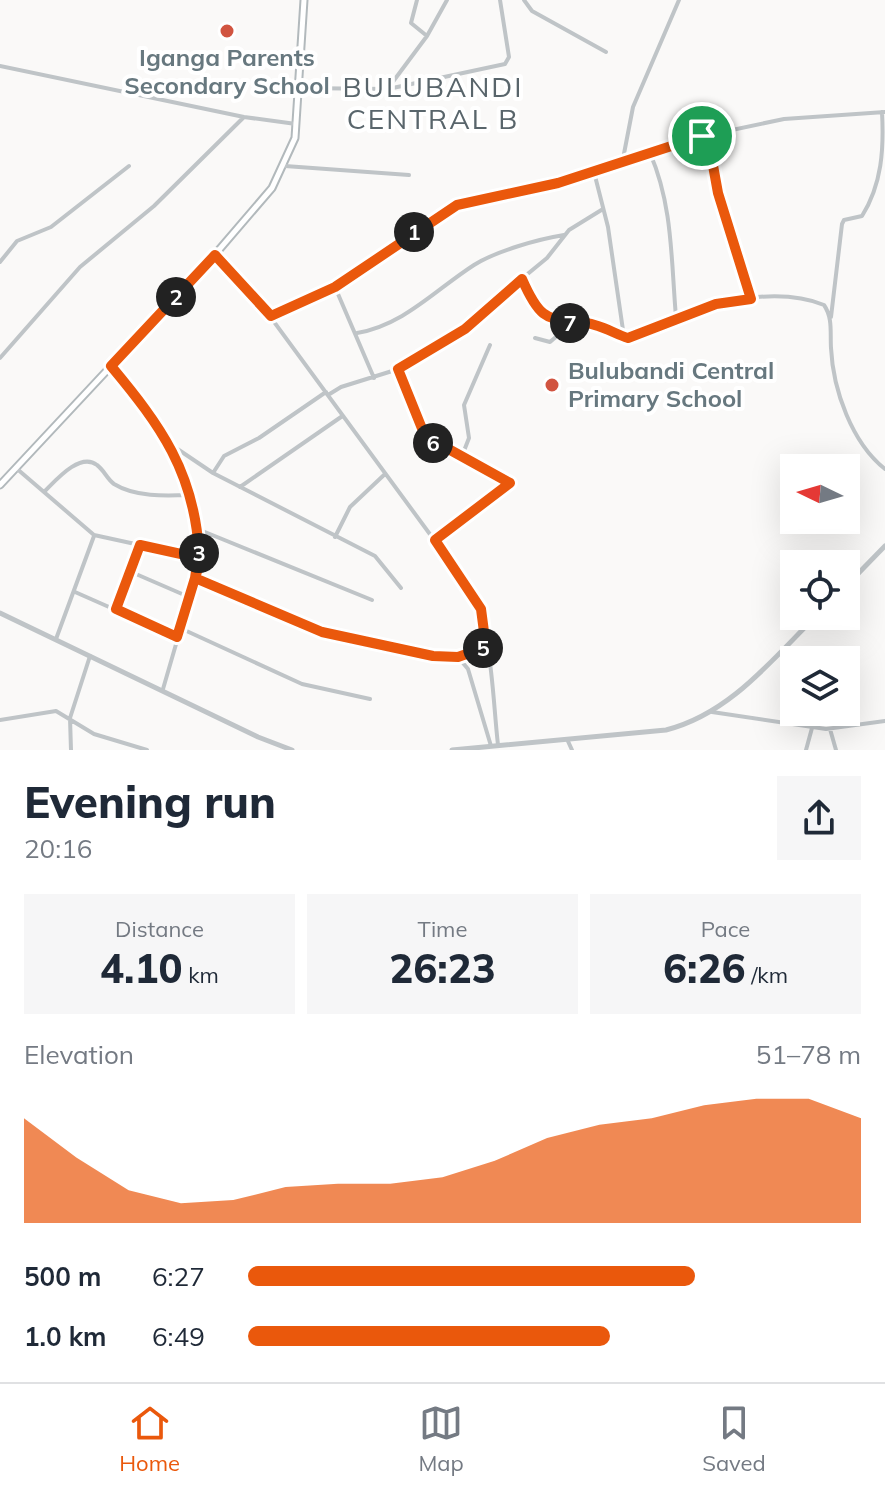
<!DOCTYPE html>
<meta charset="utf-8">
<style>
body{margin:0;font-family:Mulish,sans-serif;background:#f6f6f7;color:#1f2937;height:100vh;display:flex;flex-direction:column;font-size:30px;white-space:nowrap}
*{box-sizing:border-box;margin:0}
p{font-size:26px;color:#747a83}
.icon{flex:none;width:44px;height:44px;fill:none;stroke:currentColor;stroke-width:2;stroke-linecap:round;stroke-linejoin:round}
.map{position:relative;height:750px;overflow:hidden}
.drawer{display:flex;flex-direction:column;background:#fff;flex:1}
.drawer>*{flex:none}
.needle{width:52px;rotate:275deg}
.fabs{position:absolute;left:780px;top:454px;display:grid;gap:16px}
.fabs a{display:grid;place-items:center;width:80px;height:80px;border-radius:0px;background:#fff;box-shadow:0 8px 32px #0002;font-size:40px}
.pin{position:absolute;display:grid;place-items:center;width:68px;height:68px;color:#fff;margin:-34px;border:4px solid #fff;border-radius:50%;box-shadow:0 2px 8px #0007}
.km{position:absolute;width:40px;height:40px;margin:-20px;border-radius:50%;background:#222;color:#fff;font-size:22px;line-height:40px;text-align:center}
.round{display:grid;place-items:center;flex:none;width:84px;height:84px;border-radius:0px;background:#f6f6f7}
.head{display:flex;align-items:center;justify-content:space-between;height:136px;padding:0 24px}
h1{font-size:44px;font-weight:800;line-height:60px}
.figures{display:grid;grid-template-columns:repeat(3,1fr);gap:12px;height:136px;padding:8px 24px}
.figures div{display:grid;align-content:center;border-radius:0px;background:#f6f6f7;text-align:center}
.figures b{font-size:40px;font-weight:800}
.figures small{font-size:22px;font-weight:400}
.figures p{font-size:22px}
.chart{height:224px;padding:16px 24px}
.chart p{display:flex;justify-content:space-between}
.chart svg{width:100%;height:144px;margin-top:8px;fill:#ea580c;opacity:.7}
ul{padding:0 24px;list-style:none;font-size:26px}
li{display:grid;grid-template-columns:128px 96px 1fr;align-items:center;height:60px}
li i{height:20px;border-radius:10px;background:#ea580c}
.tab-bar{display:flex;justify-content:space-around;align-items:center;height:112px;border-top:2px solid #e0e1e3;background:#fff;font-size:22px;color:#747a83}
.tab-bar a{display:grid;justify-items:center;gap:4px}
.tab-bar .selected{color:#ea580c}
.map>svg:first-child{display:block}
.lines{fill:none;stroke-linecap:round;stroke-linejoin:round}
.secondary-casing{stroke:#b2b9bc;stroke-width:9}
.minor{stroke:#bfc4c7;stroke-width:4}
.tertiary{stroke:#bfc4c7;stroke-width:5}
.secondary{stroke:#fff;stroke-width:5}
.route-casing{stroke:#fff;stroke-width:16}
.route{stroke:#ea580c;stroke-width:10}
.poi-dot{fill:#d15440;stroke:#fff;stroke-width:3}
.labels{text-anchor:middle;stroke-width:8;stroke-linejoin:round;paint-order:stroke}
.poi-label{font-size:24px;font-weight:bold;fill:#67787f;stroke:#fff}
.quarter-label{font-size:28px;letter-spacing:2px;fill:#59656b;stroke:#fff}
</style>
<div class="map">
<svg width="885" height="750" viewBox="0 0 885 750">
<rect width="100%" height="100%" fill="#faf9f8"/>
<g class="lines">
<defs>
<path id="secondary" d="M0,485L212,258L272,188L295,138L304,0"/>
</defs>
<use href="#secondary" class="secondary-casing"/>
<path class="minor" d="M417,0L411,23L427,36
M524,0L532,11L606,52
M0,66L244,117L296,124
M389,87L427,36L447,0
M298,88L388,89L505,64L509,57L500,0
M704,137L710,146L718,193L751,299
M650,153C673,206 671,260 676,317
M622,164L633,107L679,0
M285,166L409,175
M594,172L608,227L624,337C637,340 661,323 675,317C719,300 780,287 824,305C833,318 830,333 831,348C833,390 852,443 885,469
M215,255L252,292L468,586C493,632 492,693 498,745
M0,262L17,241L51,227L129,166
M522,279C534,305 543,317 572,323
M335,287L374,378
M271,316L335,287L457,205L558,183L628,162L680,141L784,119L885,112
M831,317L842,224L844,220L862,216C882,184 884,149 882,112
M357,333C404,325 435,290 474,265C496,251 539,239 564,235
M535,338L550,342L572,323L599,326L624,337
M0,358L80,267L154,206L244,117
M111,366L171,444L185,478L198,539L199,565L163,689
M398,369L425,436L510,483L435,540
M328,395L341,387L405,367L438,348L547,258L569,230L603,209
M173,446L213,473L375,556L401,588
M462,456L469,438L464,405L490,345
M16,468L94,535L181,554L199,552
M213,473L224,456L259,438L326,392
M240,487L341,417
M45,491C56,480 80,452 97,465C104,470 107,479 114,484C135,497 165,496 188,495
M195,528L372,600
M335,537L350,507L385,474
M129,571L189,597
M195,578C275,618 367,655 458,657L468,669L491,746
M75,592L177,637
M116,609L140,545
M180,628L302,684L370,699
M56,639L94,536
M458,657L486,647
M712,712L826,729L885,721
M0,720L56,711L94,734L147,750
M830,729L836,750
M567,739L572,750
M71,750L70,718L90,656
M806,750L812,728"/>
<path class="tertiary" d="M846,586L885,546
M0,613L258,737L292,750
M452,750L666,730C729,714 771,661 816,616"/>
<use href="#secondary" class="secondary"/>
</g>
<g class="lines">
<defs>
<path id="route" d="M702,136L558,183L457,205L335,287L271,316L215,255L111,366C161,426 194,472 199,552V565L177,637L116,609L140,545L181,554L199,552L195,578L322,632L433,656L458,657L486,647L481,609L435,540L510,483L425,436L398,369L465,329L522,279C546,334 553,312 598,326C608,329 618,335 628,338L716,304L751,299L718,193L708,138L702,136"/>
</defs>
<use href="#route" class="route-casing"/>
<use href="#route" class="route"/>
</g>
<g class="poi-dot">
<circle cx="227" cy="31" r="8"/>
<circle cx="552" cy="385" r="8"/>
</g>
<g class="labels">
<g class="poi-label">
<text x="227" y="66">Iganga Parents<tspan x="227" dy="28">Secondary School</tspan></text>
<text x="568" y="379" text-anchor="start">Bulubandi Central<tspan x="568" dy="28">Primary School</tspan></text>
</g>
<g class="quarter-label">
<text x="433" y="97">BULUBANDI<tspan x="433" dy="32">CENTRAL B</tspan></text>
</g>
</g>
</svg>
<div class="fabs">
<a><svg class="needle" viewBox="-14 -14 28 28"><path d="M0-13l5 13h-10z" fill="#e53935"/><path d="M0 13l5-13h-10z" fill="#747a83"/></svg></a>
<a><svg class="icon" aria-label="locate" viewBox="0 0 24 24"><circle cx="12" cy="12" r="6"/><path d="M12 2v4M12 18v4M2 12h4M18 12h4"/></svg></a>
<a><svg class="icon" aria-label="layers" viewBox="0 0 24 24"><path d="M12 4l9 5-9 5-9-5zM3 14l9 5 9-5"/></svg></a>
</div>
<div class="pin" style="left:702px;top:136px;background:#1e9e55"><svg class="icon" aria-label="arrive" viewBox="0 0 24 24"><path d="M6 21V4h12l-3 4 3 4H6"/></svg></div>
<b class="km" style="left:414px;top:232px">1</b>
<b class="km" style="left:176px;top:297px">2</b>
<b class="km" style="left:199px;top:553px">3</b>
<b class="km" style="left:483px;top:648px">5</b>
<b class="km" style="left:433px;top:443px">6</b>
<b class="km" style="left:570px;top:323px">7</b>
</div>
<section class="drawer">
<div class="head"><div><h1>Evening run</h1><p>20:16</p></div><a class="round"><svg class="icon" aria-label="share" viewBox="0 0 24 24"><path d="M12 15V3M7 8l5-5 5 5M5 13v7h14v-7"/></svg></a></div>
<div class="figures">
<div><p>Distance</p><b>4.10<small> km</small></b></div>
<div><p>Time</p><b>26:23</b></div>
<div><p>Pace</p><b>6:26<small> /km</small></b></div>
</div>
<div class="chart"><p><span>Elevation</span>51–78 m</p>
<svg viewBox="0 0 160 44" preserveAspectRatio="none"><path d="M0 44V12L10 24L20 34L30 38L40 37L50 33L60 32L70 32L80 30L90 25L100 18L110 14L120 12L130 8L140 6L150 6L160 12V44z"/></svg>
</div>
<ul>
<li><b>500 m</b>6:27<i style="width:73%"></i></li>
<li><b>1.0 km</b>6:49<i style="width:59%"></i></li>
</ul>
</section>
<nav class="tab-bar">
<a class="selected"><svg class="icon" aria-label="home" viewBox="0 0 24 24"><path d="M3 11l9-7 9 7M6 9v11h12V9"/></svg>Home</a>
<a><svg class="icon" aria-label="map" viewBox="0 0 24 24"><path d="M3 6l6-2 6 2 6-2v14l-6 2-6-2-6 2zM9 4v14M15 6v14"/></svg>Map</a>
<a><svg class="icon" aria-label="saved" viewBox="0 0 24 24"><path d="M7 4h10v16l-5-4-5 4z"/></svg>Saved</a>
</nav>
